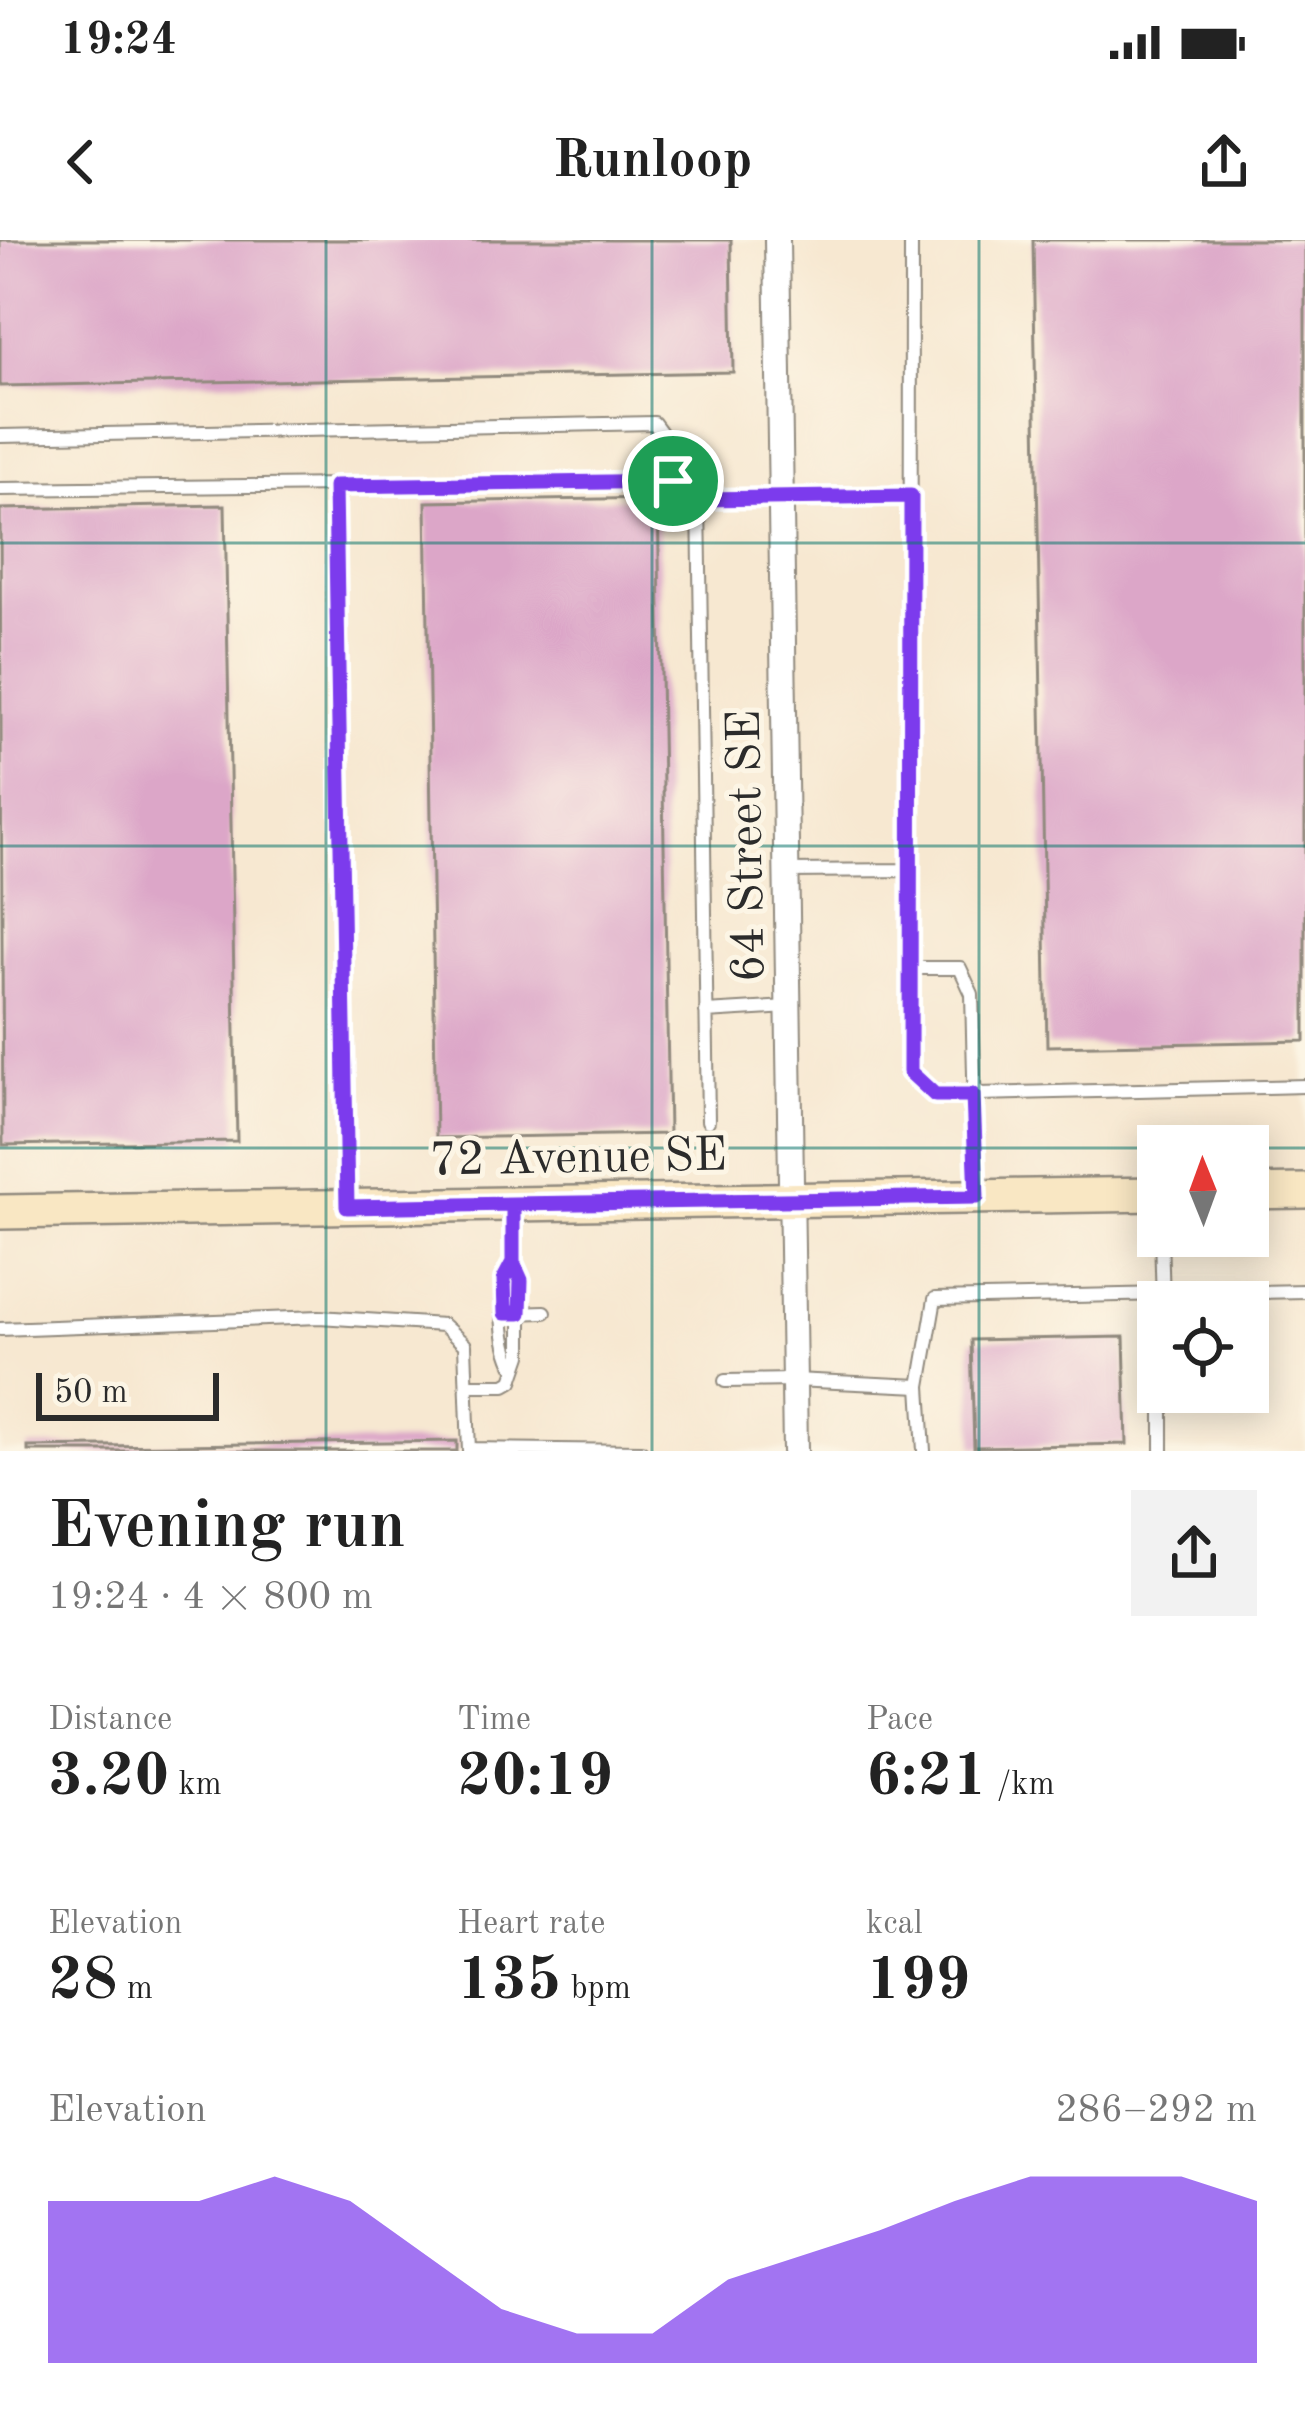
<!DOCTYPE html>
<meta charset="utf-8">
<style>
body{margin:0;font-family:"Old Standard TT",serif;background:#f2f2f2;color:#222;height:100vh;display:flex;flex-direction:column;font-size:45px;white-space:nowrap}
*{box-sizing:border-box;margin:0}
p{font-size:39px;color:#767676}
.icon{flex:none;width:66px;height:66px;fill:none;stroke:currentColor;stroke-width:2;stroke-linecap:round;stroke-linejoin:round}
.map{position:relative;height:1211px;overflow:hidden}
.details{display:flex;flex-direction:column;background:#fff;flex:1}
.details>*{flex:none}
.needle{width:78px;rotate:359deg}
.tools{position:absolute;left:1137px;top:885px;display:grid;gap:24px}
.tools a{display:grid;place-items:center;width:132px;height:132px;border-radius:0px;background:#fff;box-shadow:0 6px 30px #0003;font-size:60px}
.scale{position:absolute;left:36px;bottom:30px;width:183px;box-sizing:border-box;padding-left:12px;border:6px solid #2b2b2b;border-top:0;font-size:33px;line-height:42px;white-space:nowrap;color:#2b2b2b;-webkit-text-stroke:9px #fcf5e5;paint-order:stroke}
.pin{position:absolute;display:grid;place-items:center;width:102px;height:102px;color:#fff;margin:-51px;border:6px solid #fff;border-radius:50%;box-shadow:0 3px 12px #0007}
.round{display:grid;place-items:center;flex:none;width:126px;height:126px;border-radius:0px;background:#f2f2f2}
.summary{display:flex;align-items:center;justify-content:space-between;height:204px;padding:0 48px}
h1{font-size:66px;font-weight:600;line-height:90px}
.stats{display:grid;grid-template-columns:repeat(3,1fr);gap:18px;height:204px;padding:12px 48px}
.stats div{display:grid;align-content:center}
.stats b{font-size:60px;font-weight:600}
.stats small{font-size:33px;font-weight:400}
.stats p{font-size:33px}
.chart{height:336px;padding:24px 48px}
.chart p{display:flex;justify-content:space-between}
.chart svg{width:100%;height:216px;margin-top:12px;fill:#7c3aed;opacity:.7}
.status{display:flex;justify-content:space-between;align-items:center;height:84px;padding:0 60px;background:#fff;direction:ltr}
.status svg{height:33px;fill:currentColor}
header{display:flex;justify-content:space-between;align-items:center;height:156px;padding:0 48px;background:#fff;font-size:54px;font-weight:600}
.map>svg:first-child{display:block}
.building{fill:#dca6c8}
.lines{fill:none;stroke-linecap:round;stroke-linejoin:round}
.lane-casing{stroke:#918a7e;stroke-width:16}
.street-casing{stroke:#918a7e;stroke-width:28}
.secondary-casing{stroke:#918a7e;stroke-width:38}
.lane{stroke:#fff;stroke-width:12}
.street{stroke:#fff;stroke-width:24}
.secondary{stroke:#f9e7c3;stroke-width:33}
.route-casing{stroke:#fff;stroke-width:24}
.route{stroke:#7c3aed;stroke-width:15}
.grid{fill:none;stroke:#0f766e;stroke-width:3;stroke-opacity:0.55}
.labels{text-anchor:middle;stroke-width:10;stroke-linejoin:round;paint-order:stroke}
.street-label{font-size:48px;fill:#2b2b2b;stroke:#fcf5e5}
</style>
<div class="status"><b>19:24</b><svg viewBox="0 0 49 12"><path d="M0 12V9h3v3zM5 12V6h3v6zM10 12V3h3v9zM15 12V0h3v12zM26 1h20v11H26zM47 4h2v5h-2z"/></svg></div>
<header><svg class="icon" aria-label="back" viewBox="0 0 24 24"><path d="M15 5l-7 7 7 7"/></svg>Runloop<svg class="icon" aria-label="share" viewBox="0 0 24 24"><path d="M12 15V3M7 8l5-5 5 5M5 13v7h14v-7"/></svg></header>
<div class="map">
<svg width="1305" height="1211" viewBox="0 0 1305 1211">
<rect width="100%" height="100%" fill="#fcf5e5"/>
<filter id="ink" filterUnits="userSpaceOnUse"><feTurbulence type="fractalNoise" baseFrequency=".00833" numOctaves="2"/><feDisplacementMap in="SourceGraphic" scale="24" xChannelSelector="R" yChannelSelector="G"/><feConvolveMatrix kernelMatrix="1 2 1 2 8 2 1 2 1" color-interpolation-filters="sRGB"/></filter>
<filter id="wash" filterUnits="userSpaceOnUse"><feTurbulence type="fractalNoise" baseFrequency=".004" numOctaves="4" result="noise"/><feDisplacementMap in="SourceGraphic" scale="48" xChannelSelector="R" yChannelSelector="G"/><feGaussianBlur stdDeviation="2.7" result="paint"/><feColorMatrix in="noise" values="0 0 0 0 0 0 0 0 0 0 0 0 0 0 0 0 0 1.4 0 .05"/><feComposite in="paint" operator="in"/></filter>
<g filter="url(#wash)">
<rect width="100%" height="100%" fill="#f7e8d1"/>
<g id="blocks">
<path class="building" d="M0,0H731L733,132L0,146Z
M1033,0H1305V801L1047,806Z
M658,258L669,894L436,898L426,262Z
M225,265L237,901L3,905L0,269Z
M1124,1097L1127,1204L974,1207L971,1100Z
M457,1201V1211H28V1207Z"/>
</g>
</g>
<g filter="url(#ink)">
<use href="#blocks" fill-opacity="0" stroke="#918a7e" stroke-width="3"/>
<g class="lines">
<defs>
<path id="lane" d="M911,0L910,832L935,855L1305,846
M0,196L654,183L673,209V241
M335,246L347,964
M0,249L673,241L699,259L911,256
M699,259L708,881
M787,631L911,630
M911,728H960L972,754L977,956
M706,772L788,767
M513,969V1022
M1161,996L1163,1062
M512,1073L545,1072
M0,1089L319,1077L443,1085L465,1105L469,1211
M725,1141L794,1140L920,1146L935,1059L1305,1051
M468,1145H505L512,1141L521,1115V1040L513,1022C498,1050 499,1101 515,1129
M920,1146L924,1211
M469,1209L641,1211
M1162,1211V1152"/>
<path id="street" d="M777,0L795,1211"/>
<path id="secondary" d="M1248,952L1305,951
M0,972L1158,954"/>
</defs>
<use href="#lane" class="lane-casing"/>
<use href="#street" class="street-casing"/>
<use href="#secondary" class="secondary-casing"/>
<use href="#lane" class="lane"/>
<use href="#street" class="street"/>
<use href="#secondary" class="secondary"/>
</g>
</g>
<g class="lines" filter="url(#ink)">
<defs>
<path id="route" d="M673,241L335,246L347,967L513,964V1022L521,1040L520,1073H505L504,1039L513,1022V964L977,957L973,855H935L910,832L911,256L699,259L673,241"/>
</defs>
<use href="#route" class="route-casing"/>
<use href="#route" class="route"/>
</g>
<path class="grid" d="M326,0V1211M652,0V1211M979,0V1211M0,303H1305M0,606H1305M0,908H1158M1248,908H1305"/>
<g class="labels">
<g class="street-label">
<text transform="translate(744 606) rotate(-91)" y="17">64 Street SE</text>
<text transform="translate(578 915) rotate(-1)" y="17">72 Avenue SE</text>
</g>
</g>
</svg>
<div class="tools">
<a><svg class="needle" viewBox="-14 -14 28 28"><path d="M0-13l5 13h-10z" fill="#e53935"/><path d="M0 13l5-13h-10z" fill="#767676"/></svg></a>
<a><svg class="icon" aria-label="locate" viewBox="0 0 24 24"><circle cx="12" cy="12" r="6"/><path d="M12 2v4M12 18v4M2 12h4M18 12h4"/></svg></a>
</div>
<div class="scale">50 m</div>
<div class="pin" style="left:673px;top:241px;background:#1e9e55"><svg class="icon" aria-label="arrive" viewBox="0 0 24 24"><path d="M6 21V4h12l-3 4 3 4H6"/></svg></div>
</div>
<section class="details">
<div class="summary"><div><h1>Evening run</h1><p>19:24 · 4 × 800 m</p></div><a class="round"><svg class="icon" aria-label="share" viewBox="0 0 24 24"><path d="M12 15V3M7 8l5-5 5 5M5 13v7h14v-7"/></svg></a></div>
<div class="stats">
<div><p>Distance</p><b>3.20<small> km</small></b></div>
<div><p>Time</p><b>20:19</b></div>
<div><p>Pace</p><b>6:21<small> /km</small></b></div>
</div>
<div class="stats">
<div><p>Elevation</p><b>28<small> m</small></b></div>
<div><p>Heart rate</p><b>135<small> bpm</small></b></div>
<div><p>kcal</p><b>199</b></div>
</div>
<div class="chart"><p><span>Elevation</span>286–292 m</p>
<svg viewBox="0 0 160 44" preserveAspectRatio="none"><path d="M0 44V11L10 11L20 11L30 6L40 11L50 22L60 33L70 38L80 38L90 27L100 22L110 17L120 11L130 6L140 6L150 6L160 11V44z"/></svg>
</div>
</section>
